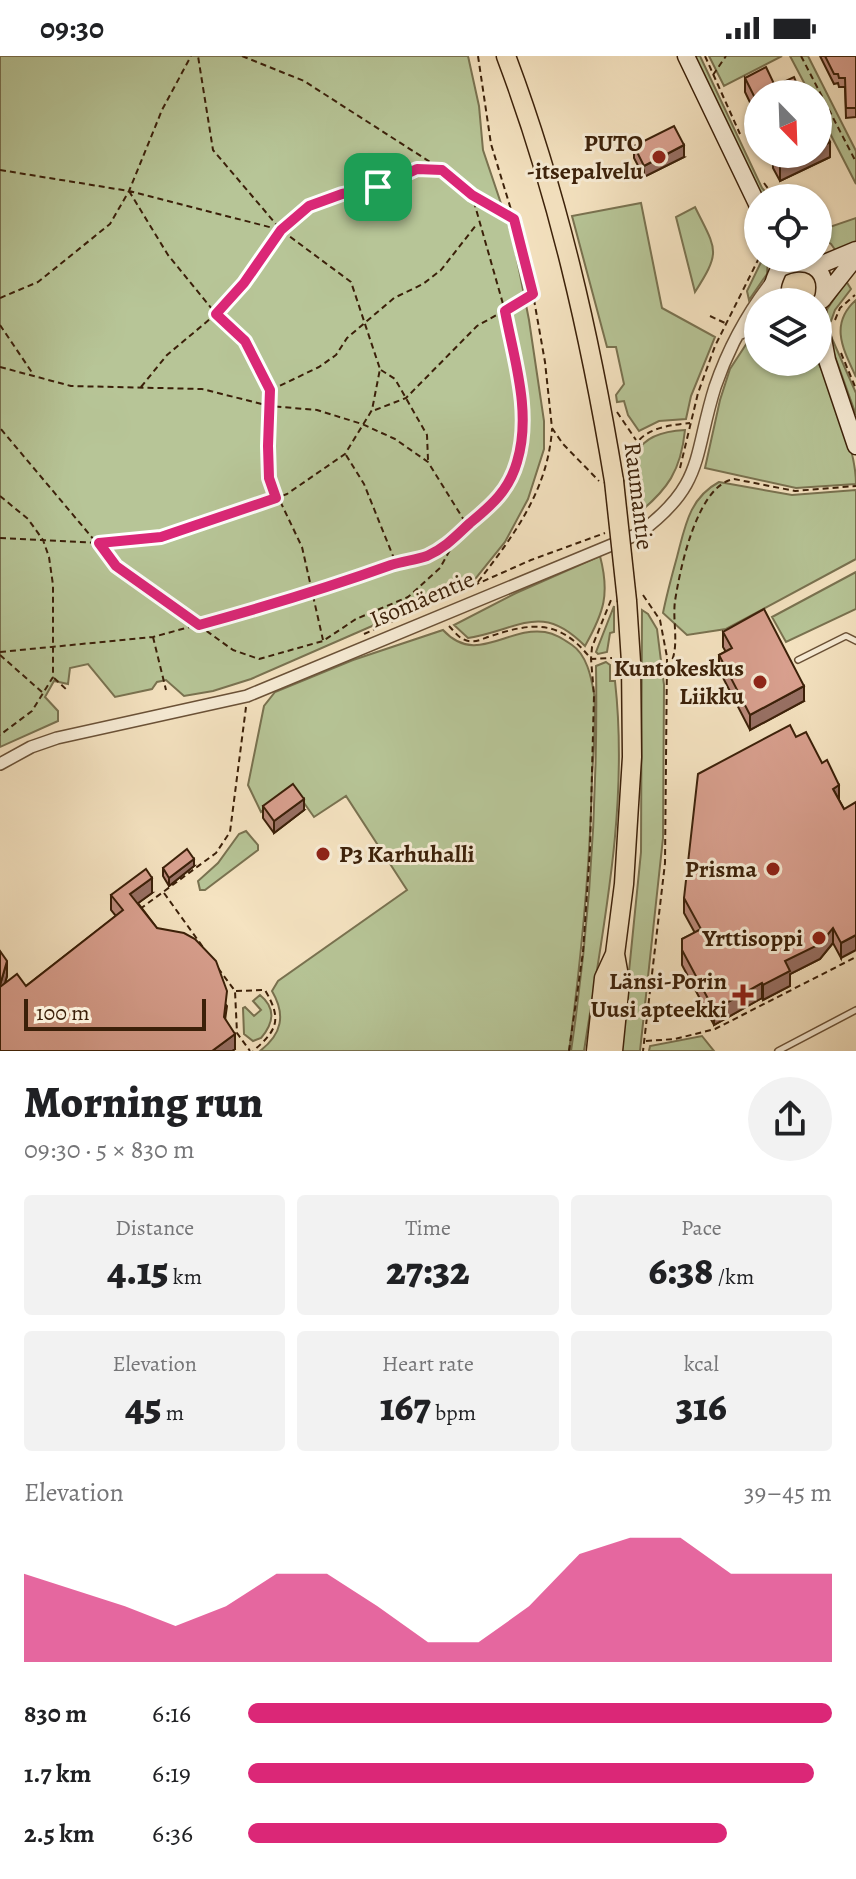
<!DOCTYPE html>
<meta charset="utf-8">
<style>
body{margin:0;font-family:Alegreya,serif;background:#f2f2f2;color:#202124;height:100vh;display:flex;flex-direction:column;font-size:30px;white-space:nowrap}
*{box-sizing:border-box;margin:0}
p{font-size:26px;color:#757577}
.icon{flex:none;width:44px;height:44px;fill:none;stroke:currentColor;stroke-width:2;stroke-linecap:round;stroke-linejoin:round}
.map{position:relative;height:995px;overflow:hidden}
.sheet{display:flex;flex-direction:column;background:#fff;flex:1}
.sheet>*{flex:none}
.needle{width:52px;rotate:157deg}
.buttons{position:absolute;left:744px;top:24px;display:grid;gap:16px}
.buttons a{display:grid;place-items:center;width:88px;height:88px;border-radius:50%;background:#fff;box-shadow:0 2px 6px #0004;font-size:40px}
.scale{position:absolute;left:24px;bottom:20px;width:182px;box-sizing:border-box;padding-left:8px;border:4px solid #3b2009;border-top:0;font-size:22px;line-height:28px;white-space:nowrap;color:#3b2009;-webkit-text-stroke:6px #f8edd7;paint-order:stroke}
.pin{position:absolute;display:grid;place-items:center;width:68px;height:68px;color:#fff;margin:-34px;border-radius:16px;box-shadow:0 4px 12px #0006}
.round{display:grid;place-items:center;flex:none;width:84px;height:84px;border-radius:42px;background:#f2f2f2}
.headline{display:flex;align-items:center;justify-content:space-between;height:136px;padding:0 24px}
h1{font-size:44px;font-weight:800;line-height:60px}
.figures{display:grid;grid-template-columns:repeat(3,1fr);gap:12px;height:136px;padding:8px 24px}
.figures div{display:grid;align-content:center;border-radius:8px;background:#f2f2f2;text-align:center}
.figures b{font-size:40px;font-weight:800}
.figures small{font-size:22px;font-weight:400}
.figures p{font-size:22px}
.chart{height:224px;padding:16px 24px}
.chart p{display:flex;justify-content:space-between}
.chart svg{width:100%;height:144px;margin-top:8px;fill:#db2777;opacity:.7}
ul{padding:0 24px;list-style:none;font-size:26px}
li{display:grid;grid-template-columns:128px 96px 1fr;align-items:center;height:60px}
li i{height:20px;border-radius:10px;background:#db2777}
.status{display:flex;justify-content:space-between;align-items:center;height:56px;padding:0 40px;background:#fff;direction:ltr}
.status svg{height:22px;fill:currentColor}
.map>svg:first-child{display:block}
.green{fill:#b7c597;stroke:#797250;stroke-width:2}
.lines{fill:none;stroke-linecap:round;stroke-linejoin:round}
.service-casing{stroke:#6a5137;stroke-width:8}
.minor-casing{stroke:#6a5137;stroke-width:14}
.secondary-casing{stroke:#3b2009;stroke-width:19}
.trunk-casing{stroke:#3b2009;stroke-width:21}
.path{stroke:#3b2009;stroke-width:2;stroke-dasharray:6 4;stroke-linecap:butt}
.service{stroke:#f8edd7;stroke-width:5}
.minor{stroke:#f8edd7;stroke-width:11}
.secondary{stroke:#f8edd7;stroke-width:16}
.trunk{stroke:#f5e3c1;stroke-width:18}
.trunk-bridge-casing{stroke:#3b2009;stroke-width:21;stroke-linecap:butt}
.trunk-bridge{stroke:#f5e3c1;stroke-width:18}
.wall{fill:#bb8a7b;stroke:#3b2009;stroke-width:2}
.shaded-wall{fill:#987064;stroke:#3b2009;stroke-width:2}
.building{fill:#d9a08f;stroke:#3b2009;stroke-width:2}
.route-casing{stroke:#fff;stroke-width:16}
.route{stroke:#db2777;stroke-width:10}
.poi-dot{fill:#8f2418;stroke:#f8edd7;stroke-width:3}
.labels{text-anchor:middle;stroke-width:6;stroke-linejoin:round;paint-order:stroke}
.poi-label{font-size:24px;font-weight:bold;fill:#3b2009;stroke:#f8edd7;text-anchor:end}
.street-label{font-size:24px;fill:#3b2009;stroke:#f8edd7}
</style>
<div class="status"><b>09:30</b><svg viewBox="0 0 49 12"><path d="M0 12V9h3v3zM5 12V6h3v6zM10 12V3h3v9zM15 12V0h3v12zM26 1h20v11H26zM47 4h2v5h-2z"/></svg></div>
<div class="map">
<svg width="856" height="995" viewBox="0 0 856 995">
<rect width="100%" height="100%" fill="#f5e3c1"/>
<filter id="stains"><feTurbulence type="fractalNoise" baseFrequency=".0025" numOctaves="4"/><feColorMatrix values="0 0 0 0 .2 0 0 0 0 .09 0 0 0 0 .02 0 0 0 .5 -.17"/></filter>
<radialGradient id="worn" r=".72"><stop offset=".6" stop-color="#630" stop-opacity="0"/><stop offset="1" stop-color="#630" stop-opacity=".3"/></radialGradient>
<path class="green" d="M0,0H468L479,50L483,94L513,183L529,264L544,365V393L528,443L505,486L476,522L459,532L251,623L213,635L184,640L166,624L157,626L152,633L115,641L88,608L70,612L68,628L54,625L45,641L58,655V665L0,691Z
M694,0H700L762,132L771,142H761Z
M709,0H782L724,30Z
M790,0H808L856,95V128L818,54V38H810Z
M641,147L662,252L715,281L691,340L686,363L659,365L639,375L628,359L624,345L617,346L616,339L624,328L616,291H607L572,160Z
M695,151C716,194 722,194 695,236L676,161Z
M856,162V187L838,198L831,188L818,180V175Z
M763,202H768L767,218L749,244L747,235Z
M846,225L851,233L835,254L831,265L825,269L826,255Z
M856,244V321C843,293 829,268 856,244Z
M758,270V306H818C833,336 856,394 856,428L796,432L705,412L720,344L730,313Z
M830,278L856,337V359L832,292Z
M685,374C681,414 668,434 636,459C632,411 624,377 685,374Z
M719,426L792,439L856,434V503L726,573L687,579L663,557C667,537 672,519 677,501C685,471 689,442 719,426Z
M600,500C610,538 604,556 585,590C541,545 519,574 468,582L454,569L516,537Z
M856,516V553L786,586L772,561Z
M614,550V576L610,577L607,596L598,598L596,596Z
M642,554L648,558L657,573L664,629L663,782L640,995H621L641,796Z
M443,574C476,610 508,570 545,576C556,578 563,583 572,589C587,599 591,621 594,637C597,664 593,695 592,723C590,814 581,904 569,995H260C282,978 286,959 272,935L278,925L407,834L346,740L314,761L294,733L261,756L248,729L264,650L275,636L353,604Z
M606,606L610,609V625H615C629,750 603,872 584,995H571C590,867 598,740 596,610Z
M246,775L258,789V794L205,834H200L198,825L218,807L239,778Z
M260,939C276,952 274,967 261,982L253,985L244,978L243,952L245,951L254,960L261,954L253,945Z
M702,980L714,995H649L650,990Z"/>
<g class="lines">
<defs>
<path id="service" d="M798,604L846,580L856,585
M778,995L856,954"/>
<path id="minor" d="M741,277L758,263
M0,708L31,691L57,682L247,640L638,478C705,429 693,401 715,331C728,293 748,256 773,224"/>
<path id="secondary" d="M686,0L758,150
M815,211L856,194
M822,244L856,201
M777,246C769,235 773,225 779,213C805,199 831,211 823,243
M818,256L827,304L856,390"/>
<path id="trunk" d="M506,0C558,138 590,280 614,425
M596,995L604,922L615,898
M613,995L620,926L615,898L624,828L632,701L631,606L627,545"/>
</defs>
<use href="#service" class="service-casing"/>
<use href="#minor" class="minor-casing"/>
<use href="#secondary" class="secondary-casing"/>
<use href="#trunk" class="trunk-casing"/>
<path class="path" d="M242,0L304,25L441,113
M478,0L491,88L520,183L533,238L545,306L552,372L563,388L599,425
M705,0L740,78
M801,0L856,106
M713,19L726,0
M0,114L129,135L281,174L309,150L342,138L378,131L417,113L442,114L472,139L505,255L519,326L523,364L518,402L504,436L467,470L456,483L440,512L408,541L356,563L323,585L259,603L233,594L116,510L0,372
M764,127L775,142
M129,135L168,199L216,258L245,285L270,334L268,390L269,422L302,491L323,584
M473,140L513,162
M818,185L827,191
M0,242L38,226L110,168L129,135L162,54L191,0
M710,260L725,267
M835,264L840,252L855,239
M0,269L33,318
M841,297L856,333
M0,311L71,330L202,333L270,350L317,354L362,368L395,383L428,406L467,469
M381,314L395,323L427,379L428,404
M141,331L167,299L216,258L244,227L280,175
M271,334L319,311L336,299L347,282L394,242L423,228L441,214L477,168
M375,354L406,342L477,270L532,239
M617,356L636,384
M346,399L364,428L395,505
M628,411C632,375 659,370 690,367
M680,412L698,337L715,290L759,202
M0,440L28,463L43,484L49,501L53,529V621L32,655L0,679
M0,482L99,487L161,481L248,453L287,438L345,398L372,354L380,313L351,226L281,174L213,94L198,0
M478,526C514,479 548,434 552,373
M643,539L660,564L667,601L665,807L643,995
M449,570C453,574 458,581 463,583C472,588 480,584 488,581C532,566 560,563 591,603L612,602
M364,578L531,504L605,477
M153,581L166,634
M0,596L153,581L314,537L396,508L426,500L454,484
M0,599L43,637
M668,612C681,594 672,567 675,545C680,513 697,429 734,423L795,435L856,430
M54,622L68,635
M164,837L205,894
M140,853L216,797L230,776L246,651
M218,912L235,935L237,977L250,995
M236,935L265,934C282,963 278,974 253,995
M646,985L675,983L715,973L856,901
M569,995L583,896L590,793L594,639L591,603L592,591L611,544"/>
<use href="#service" class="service"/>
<use href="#minor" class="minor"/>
<use href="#secondary" class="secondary"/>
<use href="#trunk" class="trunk"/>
<defs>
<path id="trunk-bridge" d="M614,425L627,545"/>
</defs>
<use href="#trunk-bridge" class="trunk-bridge-casing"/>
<use href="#trunk-bridge" class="trunk-bridge"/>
</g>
<path class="wall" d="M820,0H856V61L846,62L845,31H839L838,27L834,28Z
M745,22L758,38V63L745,36Z
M634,90L684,101L644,121L634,102Z
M773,98L830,101L780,125L773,112Z
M723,576L804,645L750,674L719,614V599L726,596L723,591Z
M796,681L839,744L844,753L841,902L833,887L820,903L790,918V930L763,944L762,942L714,969L682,909V883L695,877L684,857V842Z
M263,750L304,754L274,777L263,762Z
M194,810L169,830L163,820V812Z
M152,837L138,847L157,872L227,950L225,964L235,993L232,995H0V895L7,920L5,927L26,930L116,860L111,854V839Z"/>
<path class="shaded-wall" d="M830,86V101L780,125V110L805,98H818V92Z
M684,89V101L644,121V110Z
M804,630V645L750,674V659Z
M839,729V744L833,733Z
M304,743V754L274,777V765Z
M194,803V810L169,830V822Z
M152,822V837L130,853V838Z
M833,872V887L820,903L790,918V930L763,944V929L785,905Z
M856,879V894L841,902V887Z
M7,905V920L0,944V929Z
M762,927V942L714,969V954Z
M235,978V993L232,995H212Z"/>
<path class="building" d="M825,0H856V52H846L845,22H839L838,18H834Z
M766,11L775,30L794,21L801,38H758V48L745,22Z
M818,66H820L830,86L818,92Z
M674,70L684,89L644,110L634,90Z
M774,98H805L780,110Z
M764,553L804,630L750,659L719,599L732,592L723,576Z
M790,669L796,681L806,676L822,707L827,704L839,729L833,733L844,753L856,746V879L841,887L833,872L820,888L785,905L790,915L763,929L762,927L714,954L682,894V883L701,873L684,842L698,718Z
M293,728L304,743L274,765L263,750Z
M187,793L194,803L169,822L163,812Z
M146,813L152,822L130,838L157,872L184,877L195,883L216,905L227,935L224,961L235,978L212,995H0V931L17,918L26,930L123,854L111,839Z
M0,895L7,905L0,929Z"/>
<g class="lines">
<defs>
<path id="route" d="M417,113L442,114L472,139L514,163L533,238L505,255C514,303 532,357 517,406C509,434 492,449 470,467C456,480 445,492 427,500C416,504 403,505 391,509C327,532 264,551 199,569L116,510L99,487L161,481L276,442L269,422L268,390L270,334L245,285L216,258L244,227L281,174L309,150L342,138L378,131Z"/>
</defs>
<use href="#route" class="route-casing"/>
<use href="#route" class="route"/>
</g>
<g class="poi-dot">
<circle cx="659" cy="101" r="8"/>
<circle cx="760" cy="626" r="8"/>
<circle cx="323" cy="798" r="8"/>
<circle cx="773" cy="813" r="8"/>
<circle cx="819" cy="882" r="8"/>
<path d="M739 927h8v8h8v8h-8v8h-8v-8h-8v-8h8z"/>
</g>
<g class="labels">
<g class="poi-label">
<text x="643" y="95">PUTO<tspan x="643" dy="28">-itsepalvelu</tspan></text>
<text x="744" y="620">Kuntokeskus<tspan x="744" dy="28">Liikku</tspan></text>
<text x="339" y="806" text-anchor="start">P3 Karhuhalli</text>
<text x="757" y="821">Prisma</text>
<text x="803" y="890">Yrttisoppi</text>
<text x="727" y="933">Länsi-Porin<tspan x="727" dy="28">Uusi apteekki</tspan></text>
</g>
<g class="street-label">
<text transform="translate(639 440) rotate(83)" y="8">Raumantie</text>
<text transform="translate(422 543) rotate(-23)" y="8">Isomäentie</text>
</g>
</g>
<rect width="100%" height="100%" filter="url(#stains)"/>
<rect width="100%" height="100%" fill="url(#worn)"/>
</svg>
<div class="buttons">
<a><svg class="needle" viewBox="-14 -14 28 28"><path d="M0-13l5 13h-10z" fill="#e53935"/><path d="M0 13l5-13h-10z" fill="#757577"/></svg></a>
<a><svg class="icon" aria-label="locate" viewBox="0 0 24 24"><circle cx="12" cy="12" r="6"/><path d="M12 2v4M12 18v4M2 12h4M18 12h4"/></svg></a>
<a><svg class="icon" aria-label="layers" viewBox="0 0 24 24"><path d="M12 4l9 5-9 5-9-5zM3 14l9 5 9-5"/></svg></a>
</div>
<div class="scale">100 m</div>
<div class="pin" style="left:378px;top:131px;background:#1e9e55"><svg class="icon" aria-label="arrive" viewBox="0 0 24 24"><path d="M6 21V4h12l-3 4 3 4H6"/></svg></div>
</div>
<section class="sheet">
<div class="headline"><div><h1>Morning run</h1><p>09:30 · 5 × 830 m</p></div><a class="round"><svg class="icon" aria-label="share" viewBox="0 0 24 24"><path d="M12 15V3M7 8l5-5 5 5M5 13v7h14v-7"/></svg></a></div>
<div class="figures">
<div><p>Distance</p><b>4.15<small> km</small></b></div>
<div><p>Time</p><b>27:32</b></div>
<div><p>Pace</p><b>6:38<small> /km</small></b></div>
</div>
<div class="figures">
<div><p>Elevation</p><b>45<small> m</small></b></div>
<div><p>Heart rate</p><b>167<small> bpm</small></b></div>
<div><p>kcal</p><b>316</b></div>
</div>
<div class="chart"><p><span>Elevation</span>39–45 m</p>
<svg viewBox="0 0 160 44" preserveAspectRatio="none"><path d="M0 44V17L10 22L20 27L30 33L40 27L50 17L60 17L70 27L80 38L90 38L100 27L110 11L120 6L130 6L140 17L150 17L160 17V44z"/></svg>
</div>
<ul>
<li><b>830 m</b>6:16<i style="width:100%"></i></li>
<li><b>1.7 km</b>6:19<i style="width:97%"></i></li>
<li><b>2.5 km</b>6:36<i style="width:82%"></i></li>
</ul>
</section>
